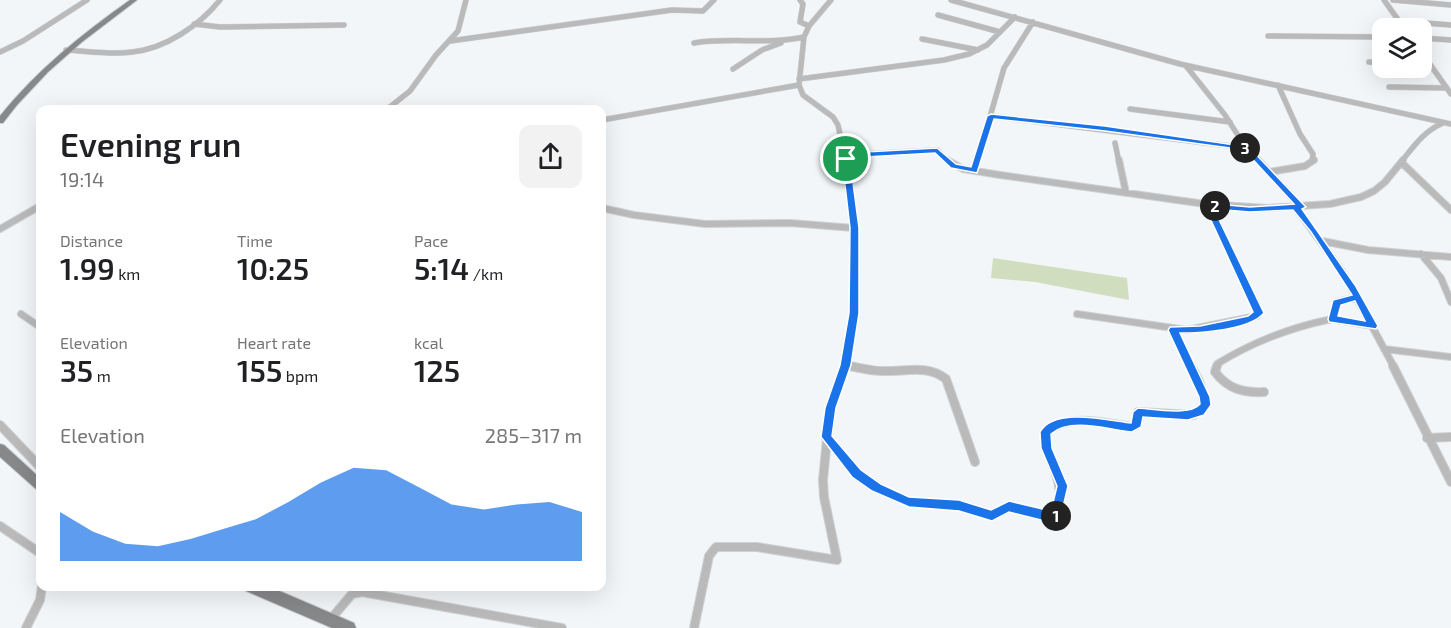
<!DOCTYPE html>
<meta charset="utf-8">
<style>
body{margin:0;font-family:"Exo 2",sans-serif;background:#f2f2f2;color:#202124;height:100vh;display:flex;flex-direction:column;font-size:22px;white-space:nowrap}
*{box-sizing:border-box;margin:0}
p{font-size:20px;color:#757577}
.icon{flex:none;width:33px;height:33px;fill:none;stroke:currentColor;stroke-width:2;stroke-linecap:round;stroke-linejoin:round}
.map{position:relative;flex:1;overflow:hidden}
.details{position:absolute;left:36px;top:105px;width:570px;height:486px;display:flex;flex-direction:column;background:#fff;border-radius:12px;box-shadow:0 6px 24px #0002}
.details>*{flex:none}
.tools{position:absolute;left:1372px;top:18px;display:grid;gap:12px}
.tools a{display:grid;place-items:center;width:60px;height:60px;border-radius:12px;background:#fff;box-shadow:0 6px 24px #0002;font-size:30px}
.pin{position:absolute;display:grid;place-items:center;width:51px;height:51px;color:#fff;margin:-26px;border:3px solid #fff;border-radius:50%;box-shadow:0 2px 6px #0007}
.km{position:absolute;width:30px;height:30px;margin:-15px;border-radius:50%;background:#222;color:#fff;font-size:16px;line-height:30px;text-align:center}
.round{display:grid;place-items:center;flex:none;width:63px;height:63px;border-radius:12px;background:#f2f2f2}
.overview{display:flex;align-items:center;justify-content:space-between;height:102px;padding:0 24px}
h1{font-size:33px;font-weight:600;line-height:45px}
.metrics{display:grid;grid-template-columns:repeat(3,1fr);gap:9px;height:102px;padding:6px 24px}
.metrics div{display:grid;align-content:center}
.metrics b{font-size:30px;font-weight:600}
.metrics small{font-size:16px;font-weight:400}
.metrics p{font-size:16px}
.chart{height:168px;padding:12px 24px}
.chart p{display:flex;justify-content:space-between}
.chart svg{width:100%;height:108px;margin-top:6px;fill:#1a73e8;opacity:.7}
.map>svg:first-child{display:block}
.green{fill:#d1ddbf}
.lines{fill:none;stroke-linecap:round;stroke-linejoin:round}
.minor-far2-casing{stroke:#ced1d3;stroke-width:6}
.minor-far1-casing{stroke:#ced1d3;stroke-width:8}
.minor-casing{stroke:#ced1d3;stroke-width:10}
.primary-casing{stroke:#ced1d3;stroke-width:2}
.minor-far2{stroke:#bababb;stroke-width:5}
.minor-far1{stroke:#bababb;stroke-width:6}
.minor{stroke:#bababb;stroke-width:8}
.primary{fill:#87888a;fill-rule:evenodd}
.route{fill:#1a73e8;stroke:#fff;stroke-width:1.5;fill-rule:evenodd}
</style>
<div class="map">
<svg width="1451" height="628" viewBox="0 0 1451 628">
<rect width="100%" height="100%" fill="#f3f6f8"/>
<path class="green" d="M993,258L1127,278L1129,300L1035,282L991,278Z"/>
<g class="lines">
<defs>
<path id="minor-far2" d="M800,0L803,4L800,22L809,26
M831,0L809,26L804,37L799,85L803,95L833,117L838,125L846,162
M951,0L1180,64L1451,124
M1384,0L1404,28
M1393,0L1451,5
M938,15L1000,32
M1399,21L1451,25
M194,24L220,27L344,25
M1268,36L1383,37
M1422,38L1451,40
M922,39L978,50
M450,41L672,10L703,11L714,0
M694,43C731,37 768,45 804,37
M66,50C88,51 110,55 132,52C165,49 200,25 220,0
M0,52L23,41L87,0
M1422,53L1451,94
M1369,62L1383,63
M1186,66L1225,115L1246,148L1259,162
M733,69L762,50L781,43
M799,79L944,60L969,54L987,45L1015,17
M1278,85L1300,134L1313,154L1312,162
M1389,87L1446,88
M1130,109L1230,122
M386,110L410,91L436,55L458,31L466,0
M991,116L1246,148
M602,120L799,85
M1115,143L1119,162
M846,159L865,154L937,150L949,162
M977,162L1004,68L1033,22
M1401,162C1414,146 1424,131 1443,123"/>
<path id="minor-far1" d="M947,160L963,169L1000,175L1205,204L1268,208L1330,204L1361,197L1374,191L1385,182L1403,160
M1119,160L1126,193
M1258,160L1301,207
M1402,163L1451,210
M974,171L977,160
M1269,172L1305,166L1314,160
M1295,207L1342,271L1394,367
M602,208L634,215L705,224L790,223L854,228
M0,229L40,206
M1322,241L1368,250L1451,257
M1421,254L1441,278L1451,302
M21,314L40,327
M1077,314L1187,330L1257,316L1259,313L1257,306L1208,205
M1332,319L1373,326
M1173,330L1192,367
M1384,349L1451,357
M846,365L856,367
M845,367L853,329V211L846,160
M1216,367L1217,364C1251,343 1292,327 1332,319L1337,302L1358,297"/>
<path id="minor" d="M850,366C861,368 871,371 882,371C905,372 927,364 946,379L975,462
M1217,366L1215,372C1228,389 1243,393 1264,392
M1393,366L1451,482
M0,425L40,467
M826,437L856,473L876,488L909,502L959,506L992,515L1009,507L1049,517L1056,516C1068,479 1047,466 1045,432C1071,413 1103,423 1133,427L1137,424L1138,412L1193,415L1204,408C1205,392 1199,380 1191,366
M1427,438L1451,437
M0,526L40,553
M330,620L352,594L362,592L562,628
M26,628L40,600L42,586
M694,628L709,556L716,547H757L837,560L824,497L823,480L830,408L846,366"/>
<path id="primary" d="M130,0H137L82,42L48,72L17,105L3,123H0V116C37,70 82,34 130,0Z
M0,444L4,445L40,478V490L36,489L0,457Z
M244,586H268L354,623L356,628H332L246,591Z"/>
</defs>
<use href="#minor-far2" class="minor-far2-casing"/>
<use href="#minor-far1" class="minor-far1-casing"/>
<use href="#minor" class="minor-casing"/>
<use href="#primary" class="primary-casing"/>
<use href="#minor-far2" class="minor-far2"/>
<use href="#minor-far1" class="minor-far1"/>
<use href="#minor" class="minor"/>
<use href="#primary" class="primary"/>
</g>
<path class="route" d="M991,114L1105,126L1249,147L1304,205L1306,207L1302,209L1355,285L1378,326L1376,329L1329,322L1328,319L1333,300L1352,295L1311,232L1293,210L1250,212L1214,209L1264,313C1250,330 1201,333 1180,333L1210,397L1211,405L1204,415L1188,420L1143,417L1141,427L1132,432C1110,430 1070,417 1051,434L1052,448L1068,486L1060,520L1049,522L1009,512L992,521L959,511L909,507L872,491L852,477L821,437L825,408L840,365L849,313L850,228L842,159L865,152L937,148L956,164L971,167L987,116ZM994,119L1105,131L1244,150L1294,204L1250,207L1205,203L1204,205L1253,312L1248,316L1200,326L1170,327L1168,330L1199,397L1200,404C1191,416 1153,409 1138,408L1133,412L1131,423C1107,420 1054,407 1040,432L1041,448L1057,486L1051,511L1009,501L991,510L959,500L909,497L881,484L861,470L832,436L836,408L851,365L859,313V228L850,160L865,157L935,153L951,168L977,173ZM1355,301L1365,321L1338,316L1341,305Z"/>
</svg>
<div class="tools">
<a><svg class="icon" aria-label="layers" viewBox="0 0 24 24"><path d="M12 4l9 5-9 5-9-5zM3 14l9 5 9-5"/></svg></a>
</div>
<div class="pin" style="left:846px;top:159px;background:#1e9e55"><svg class="icon" aria-label="arrive" viewBox="0 0 24 24"><path d="M6 21V4h12l-3 4 3 4H6"/></svg></div>
<b class="km" style="left:1056px;top:516px">1</b>
<b class="km" style="left:1215px;top:206px">2</b>
<b class="km" style="left:1245px;top:148px">3</b>
<section class="details">
<div class="overview"><div><h1>Evening run</h1><p>19:14</p></div><a class="round"><svg class="icon" aria-label="share" viewBox="0 0 24 24"><path d="M12 15V3M7 8l5-5 5 5M5 13v7h14v-7"/></svg></a></div>
<div class="metrics">
<div><p>Distance</p><b>1.99<small> km</small></b></div>
<div><p>Time</p><b>10:25</b></div>
<div><p>Pace</p><b>5:14<small> /km</small></b></div>
</div>
<div class="metrics">
<div><p>Elevation</p><b>35<small> m</small></b></div>
<div><p>Heart rate</p><b>155<small> bpm</small></b></div>
<div><p>kcal</p><b>125</b></div>
</div>
<div class="chart"><p><span>Elevation</span>285–317 m</p>
<svg viewBox="0 0 160 44" preserveAspectRatio="none"><path d="M0 44V24L10 32L20 37L30 38L40 35L50 31L60 27L70 20L80 12L90 6L100 7L110 14L120 21L130 23L140 21L150 20L160 24V44z"/></svg>
</div>
</section>
</div>
